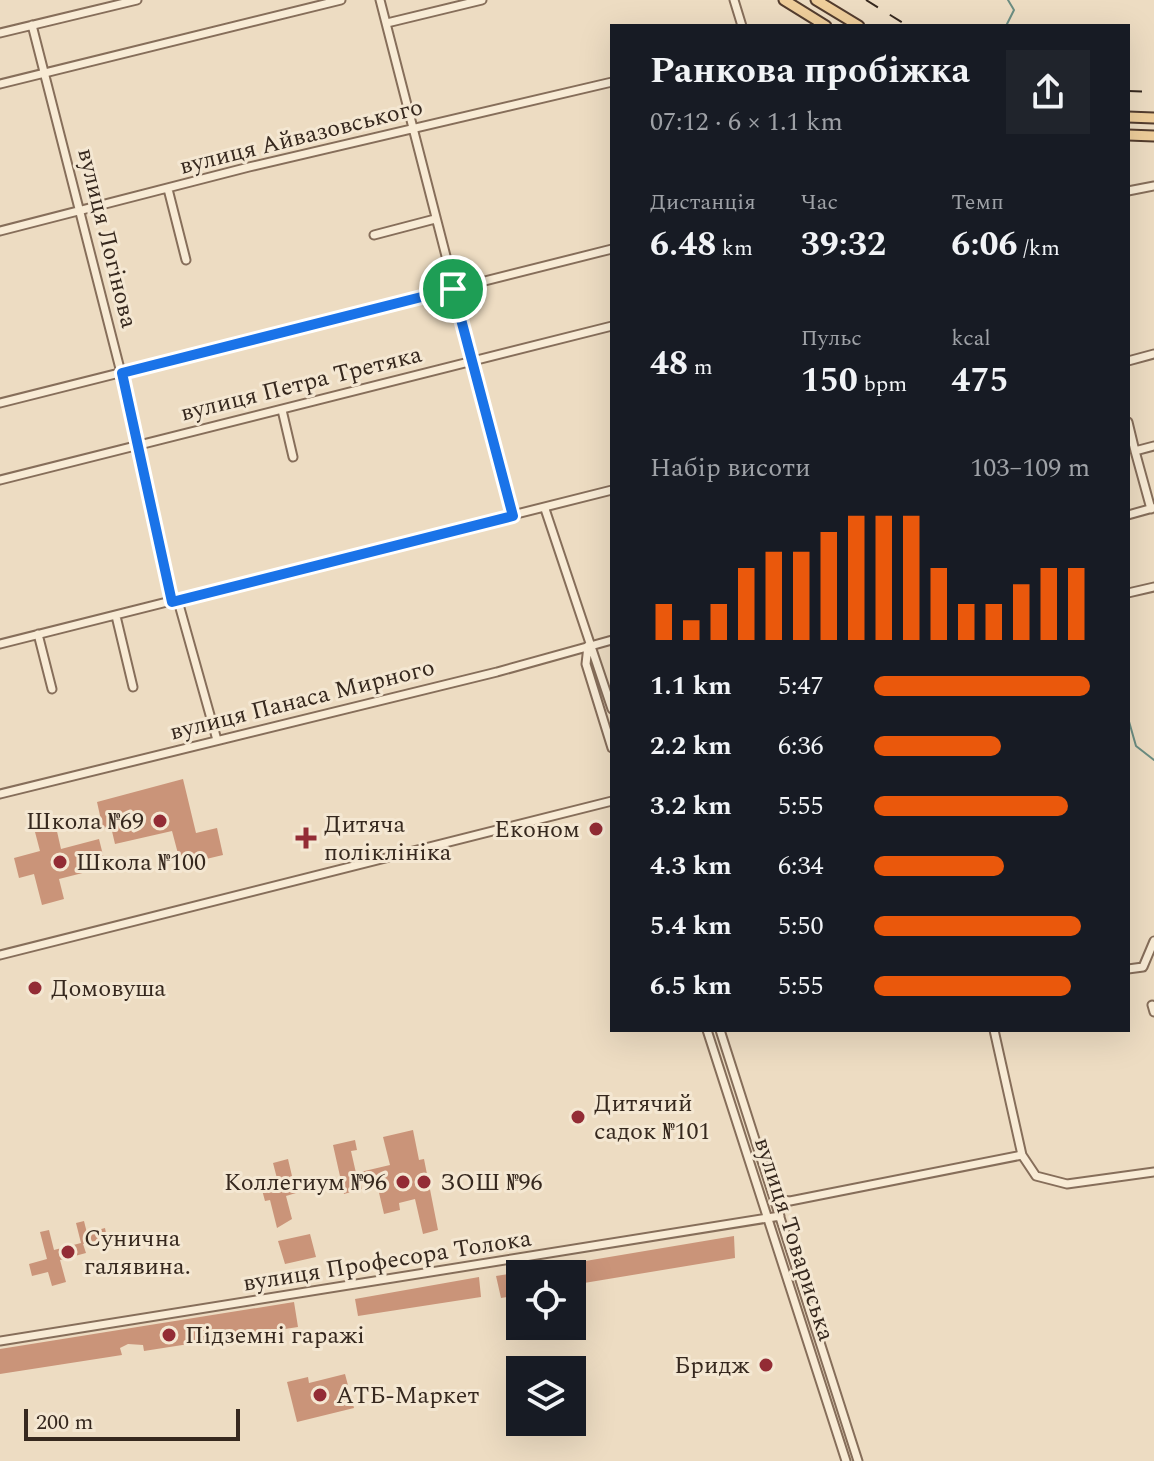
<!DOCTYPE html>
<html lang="uk">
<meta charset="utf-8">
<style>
body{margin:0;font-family:Spectral,serif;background:#20242c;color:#f1f3f6;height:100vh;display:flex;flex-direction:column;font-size:30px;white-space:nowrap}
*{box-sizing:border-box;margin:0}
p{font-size:26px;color:#9ea1a6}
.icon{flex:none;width:44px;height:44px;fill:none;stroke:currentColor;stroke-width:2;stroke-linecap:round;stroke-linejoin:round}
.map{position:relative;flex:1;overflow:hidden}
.sheet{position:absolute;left:610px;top:24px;width:520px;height:1008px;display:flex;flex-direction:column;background:#171b24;border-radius:0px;box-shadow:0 8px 32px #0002}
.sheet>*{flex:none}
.controls{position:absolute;left:506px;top:1260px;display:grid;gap:16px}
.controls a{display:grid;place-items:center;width:80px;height:80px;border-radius:0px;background:#171b24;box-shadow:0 8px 32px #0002;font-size:40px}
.scale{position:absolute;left:24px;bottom:20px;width:216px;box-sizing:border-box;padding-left:8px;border:4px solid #36281e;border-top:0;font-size:22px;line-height:28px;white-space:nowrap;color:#36281e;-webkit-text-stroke:6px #f4e7d2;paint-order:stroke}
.pin{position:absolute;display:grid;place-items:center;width:68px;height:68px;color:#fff;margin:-34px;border:4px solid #fff;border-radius:50%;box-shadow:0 2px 8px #0007}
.round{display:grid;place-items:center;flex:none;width:84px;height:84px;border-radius:0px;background:#20242c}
.headline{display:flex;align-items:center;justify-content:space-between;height:136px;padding:0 40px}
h1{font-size:36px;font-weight:700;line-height:60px}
.figures{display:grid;grid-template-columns:repeat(3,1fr);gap:12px;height:136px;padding:8px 40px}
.figures div{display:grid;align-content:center}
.figures b{font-size:34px;font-weight:700}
.figures small{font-size:22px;font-weight:400}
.figures p{font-size:22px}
.chart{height:224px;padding:16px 40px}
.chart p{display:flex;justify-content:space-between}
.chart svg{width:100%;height:144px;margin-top:8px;stroke:#ea580c;stroke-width:6}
ul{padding:0 40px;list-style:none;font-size:26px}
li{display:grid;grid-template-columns:128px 96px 1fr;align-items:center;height:60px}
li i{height:20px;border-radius:10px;background:#ea580c}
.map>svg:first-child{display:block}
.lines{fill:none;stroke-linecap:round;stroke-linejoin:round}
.stream{stroke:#6c8d82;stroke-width:2}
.building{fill:#ca9479}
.minor-casing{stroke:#866e5a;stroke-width:11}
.major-casing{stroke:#543d2e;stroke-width:13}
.minor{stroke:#f8ebd5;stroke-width:7}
.major{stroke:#efce9b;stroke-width:9}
.rail{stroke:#36281e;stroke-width:2;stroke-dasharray:14 14;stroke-linecap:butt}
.route-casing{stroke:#fff;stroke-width:16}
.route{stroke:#1a73e8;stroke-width:10}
.poi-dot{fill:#932c35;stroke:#f4e7d2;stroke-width:3}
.labels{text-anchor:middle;stroke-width:6;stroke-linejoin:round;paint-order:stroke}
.street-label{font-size:24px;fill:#36281e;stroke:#f4e7d2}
.poi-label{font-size:24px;fill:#36281e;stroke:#f4e7d2;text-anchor:start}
</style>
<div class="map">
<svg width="1154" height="1461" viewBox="0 0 1154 1461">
<rect width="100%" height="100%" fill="#eddcc2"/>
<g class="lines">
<path class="stream" d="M1006,26L1014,10L1008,0
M1128,718L1136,746L1154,760"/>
</g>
<path class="building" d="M183,779L196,833L217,828L223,855L181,865L172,831L115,844L111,827L103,829L97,802Z
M56,827L61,849L99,839L106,867L59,879L64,899L42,905L34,874L19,878L14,858L40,851L35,832Z
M413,1130L419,1160L424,1159L438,1230L423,1234L415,1199L399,1203L400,1210L384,1214L376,1180L361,1184L362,1189L344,1194L333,1145L355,1140L357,1150L351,1151L356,1173L390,1165L383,1137Z
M288,1159L296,1193L286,1196L292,1219L277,1228L270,1200L265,1201L262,1190L279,1186L273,1163Z
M84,1221L87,1233L105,1228L107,1238L83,1244L86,1253L60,1260L66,1282L52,1286L48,1272L32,1276L29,1264L47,1259L40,1232L49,1230L54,1250L81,1243L76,1223Z
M310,1234L316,1257L285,1264L278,1241Z
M734,1236L735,1258L572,1285V1274H527L526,1271Z
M520,1272V1295L501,1298L496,1276Z
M479,1277L481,1297L358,1316L355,1299Z
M294,1302L298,1327L144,1351L143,1345L128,1344L120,1348L122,1355L0,1374V1349Z
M345,1374L354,1408L297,1422L287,1382L308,1377L309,1383Z"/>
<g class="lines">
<defs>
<path id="minor" d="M380,0L513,516
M734,0L742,26
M387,23L482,0
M32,25L139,443L172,602
M0,33L137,0
M0,84L341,0
M168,189L186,260
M1128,191L1154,186
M0,231L249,167L612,82
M374,235L435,219
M1128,361L1154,354
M0,403L612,249
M282,410L293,457
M1128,422L1135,451
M0,480L612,326
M545,509L612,709
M1151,509L1135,451L1154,446
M1128,515L1153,508
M1128,593L1154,587
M178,601L217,740
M116,616L133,687
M38,634L52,689
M0,644L612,490
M588,646L586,664L612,748
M0,794L497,672L612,640
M0,955L612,801
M1128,969L1143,967L1154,941
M1152,1005L1154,1012
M707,1030L846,1461
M720,1030L858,1461
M994,1030L1022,1155L1036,1176L1067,1184L1154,1172
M774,1199L790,1201L1022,1155
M0,1341L780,1216"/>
<path id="major" d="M784,0L826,26
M816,0L859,26
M1128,117L1154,118
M1128,135L1154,136"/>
</defs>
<use href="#minor" class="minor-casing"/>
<use href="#major" class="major-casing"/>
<use href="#minor" class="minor"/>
<use href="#major" class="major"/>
<path class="rail" d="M866,0L908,26
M1128,91L1154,92"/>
</g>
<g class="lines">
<defs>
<path id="route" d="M453,289L513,516L172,602L122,373Z"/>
</defs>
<use href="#route" class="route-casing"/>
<use href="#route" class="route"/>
</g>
<g class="poi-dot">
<circle cx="160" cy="821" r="8"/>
<circle cx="596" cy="829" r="8"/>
<path d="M302 826h8v8h8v8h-8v8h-8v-8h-8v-8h8z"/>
<circle cx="60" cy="862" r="8"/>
<circle cx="35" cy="988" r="8"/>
<circle cx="578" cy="1117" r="8"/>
<circle cx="403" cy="1182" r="8"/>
<circle cx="424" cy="1182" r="8"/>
<circle cx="68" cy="1252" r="8"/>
<circle cx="169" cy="1335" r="8"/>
<circle cx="766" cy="1365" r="8"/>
<circle cx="320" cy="1395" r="8"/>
</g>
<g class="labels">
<g class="street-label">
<text transform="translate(301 136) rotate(-14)" y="8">вулиця Айвазовського</text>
<text transform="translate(108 238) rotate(76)" y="8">вулиця Логінова</text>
<text transform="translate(301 383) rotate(-14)" y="8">вулиця Петра Третяка</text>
<text transform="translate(302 699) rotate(-14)" y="8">вулиця Панаса Мирного</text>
<text transform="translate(795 1239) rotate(72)" y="8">вулиця Товариська</text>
<text transform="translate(387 1260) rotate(-9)" y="8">вулиця Професора Толока</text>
</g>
<g class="poi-label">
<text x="144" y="829" text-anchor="end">Школа №69</text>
<text x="324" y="832">Дитяча<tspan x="324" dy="28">поліклініка</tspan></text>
<text x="580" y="837" text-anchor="end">Економ</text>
<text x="76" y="870">Школа №100</text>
<text x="51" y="996">Домовуша</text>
<text x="594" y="1111">Дитячий<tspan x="594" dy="28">садок №101</tspan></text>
<text x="387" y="1190" text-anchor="end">Коллегиум №96</text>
<text x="440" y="1190">ЗОШ №96</text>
<text x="84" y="1246">Сунична<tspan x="84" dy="28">галявина.</tspan></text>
<text x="185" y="1343">Підземні гаражі</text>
<text x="750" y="1373" text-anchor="end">Бридж</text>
<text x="336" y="1403">АТБ-Маркет</text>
</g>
</g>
</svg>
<div class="controls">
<a><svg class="icon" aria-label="locate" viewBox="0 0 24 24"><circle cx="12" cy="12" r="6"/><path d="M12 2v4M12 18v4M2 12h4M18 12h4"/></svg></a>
<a><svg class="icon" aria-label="layers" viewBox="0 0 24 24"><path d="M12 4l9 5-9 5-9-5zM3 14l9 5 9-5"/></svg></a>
</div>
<div class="scale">200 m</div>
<div class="pin" style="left:453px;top:289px;background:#1e9e55"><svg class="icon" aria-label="arrive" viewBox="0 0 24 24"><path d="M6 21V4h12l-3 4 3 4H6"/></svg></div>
<section class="sheet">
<div class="headline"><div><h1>Ранкова пробіжка</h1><p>07:12 · 6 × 1.1 km</p></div><a class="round"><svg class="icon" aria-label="share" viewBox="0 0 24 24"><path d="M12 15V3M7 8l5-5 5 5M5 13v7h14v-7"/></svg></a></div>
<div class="figures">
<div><p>Дистанція</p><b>6.48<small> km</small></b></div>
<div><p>Час</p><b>39:32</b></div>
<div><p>Темп</p><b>6:06<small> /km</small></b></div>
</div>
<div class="figures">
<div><b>48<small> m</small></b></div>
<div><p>Пульс</p><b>150<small> bpm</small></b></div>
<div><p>kcal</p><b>475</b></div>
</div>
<div class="chart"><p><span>Набір висоти</span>103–109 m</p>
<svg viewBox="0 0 160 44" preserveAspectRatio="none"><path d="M5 44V33M15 44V38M25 44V33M35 44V22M45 44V17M55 44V17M65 44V11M75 44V6M85 44V6M95 44V6M105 44V22M115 44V33M125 44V33M135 44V27M145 44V22M155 44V22"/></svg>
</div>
<ul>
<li><b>1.1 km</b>5:47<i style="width:100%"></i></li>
<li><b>2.2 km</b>6:36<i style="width:59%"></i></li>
<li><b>3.2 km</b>5:55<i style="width:90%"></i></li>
<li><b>4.3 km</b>6:34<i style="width:60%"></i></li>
<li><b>5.4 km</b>5:50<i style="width:96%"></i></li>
<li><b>6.5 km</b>5:55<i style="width:91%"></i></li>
</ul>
</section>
</div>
